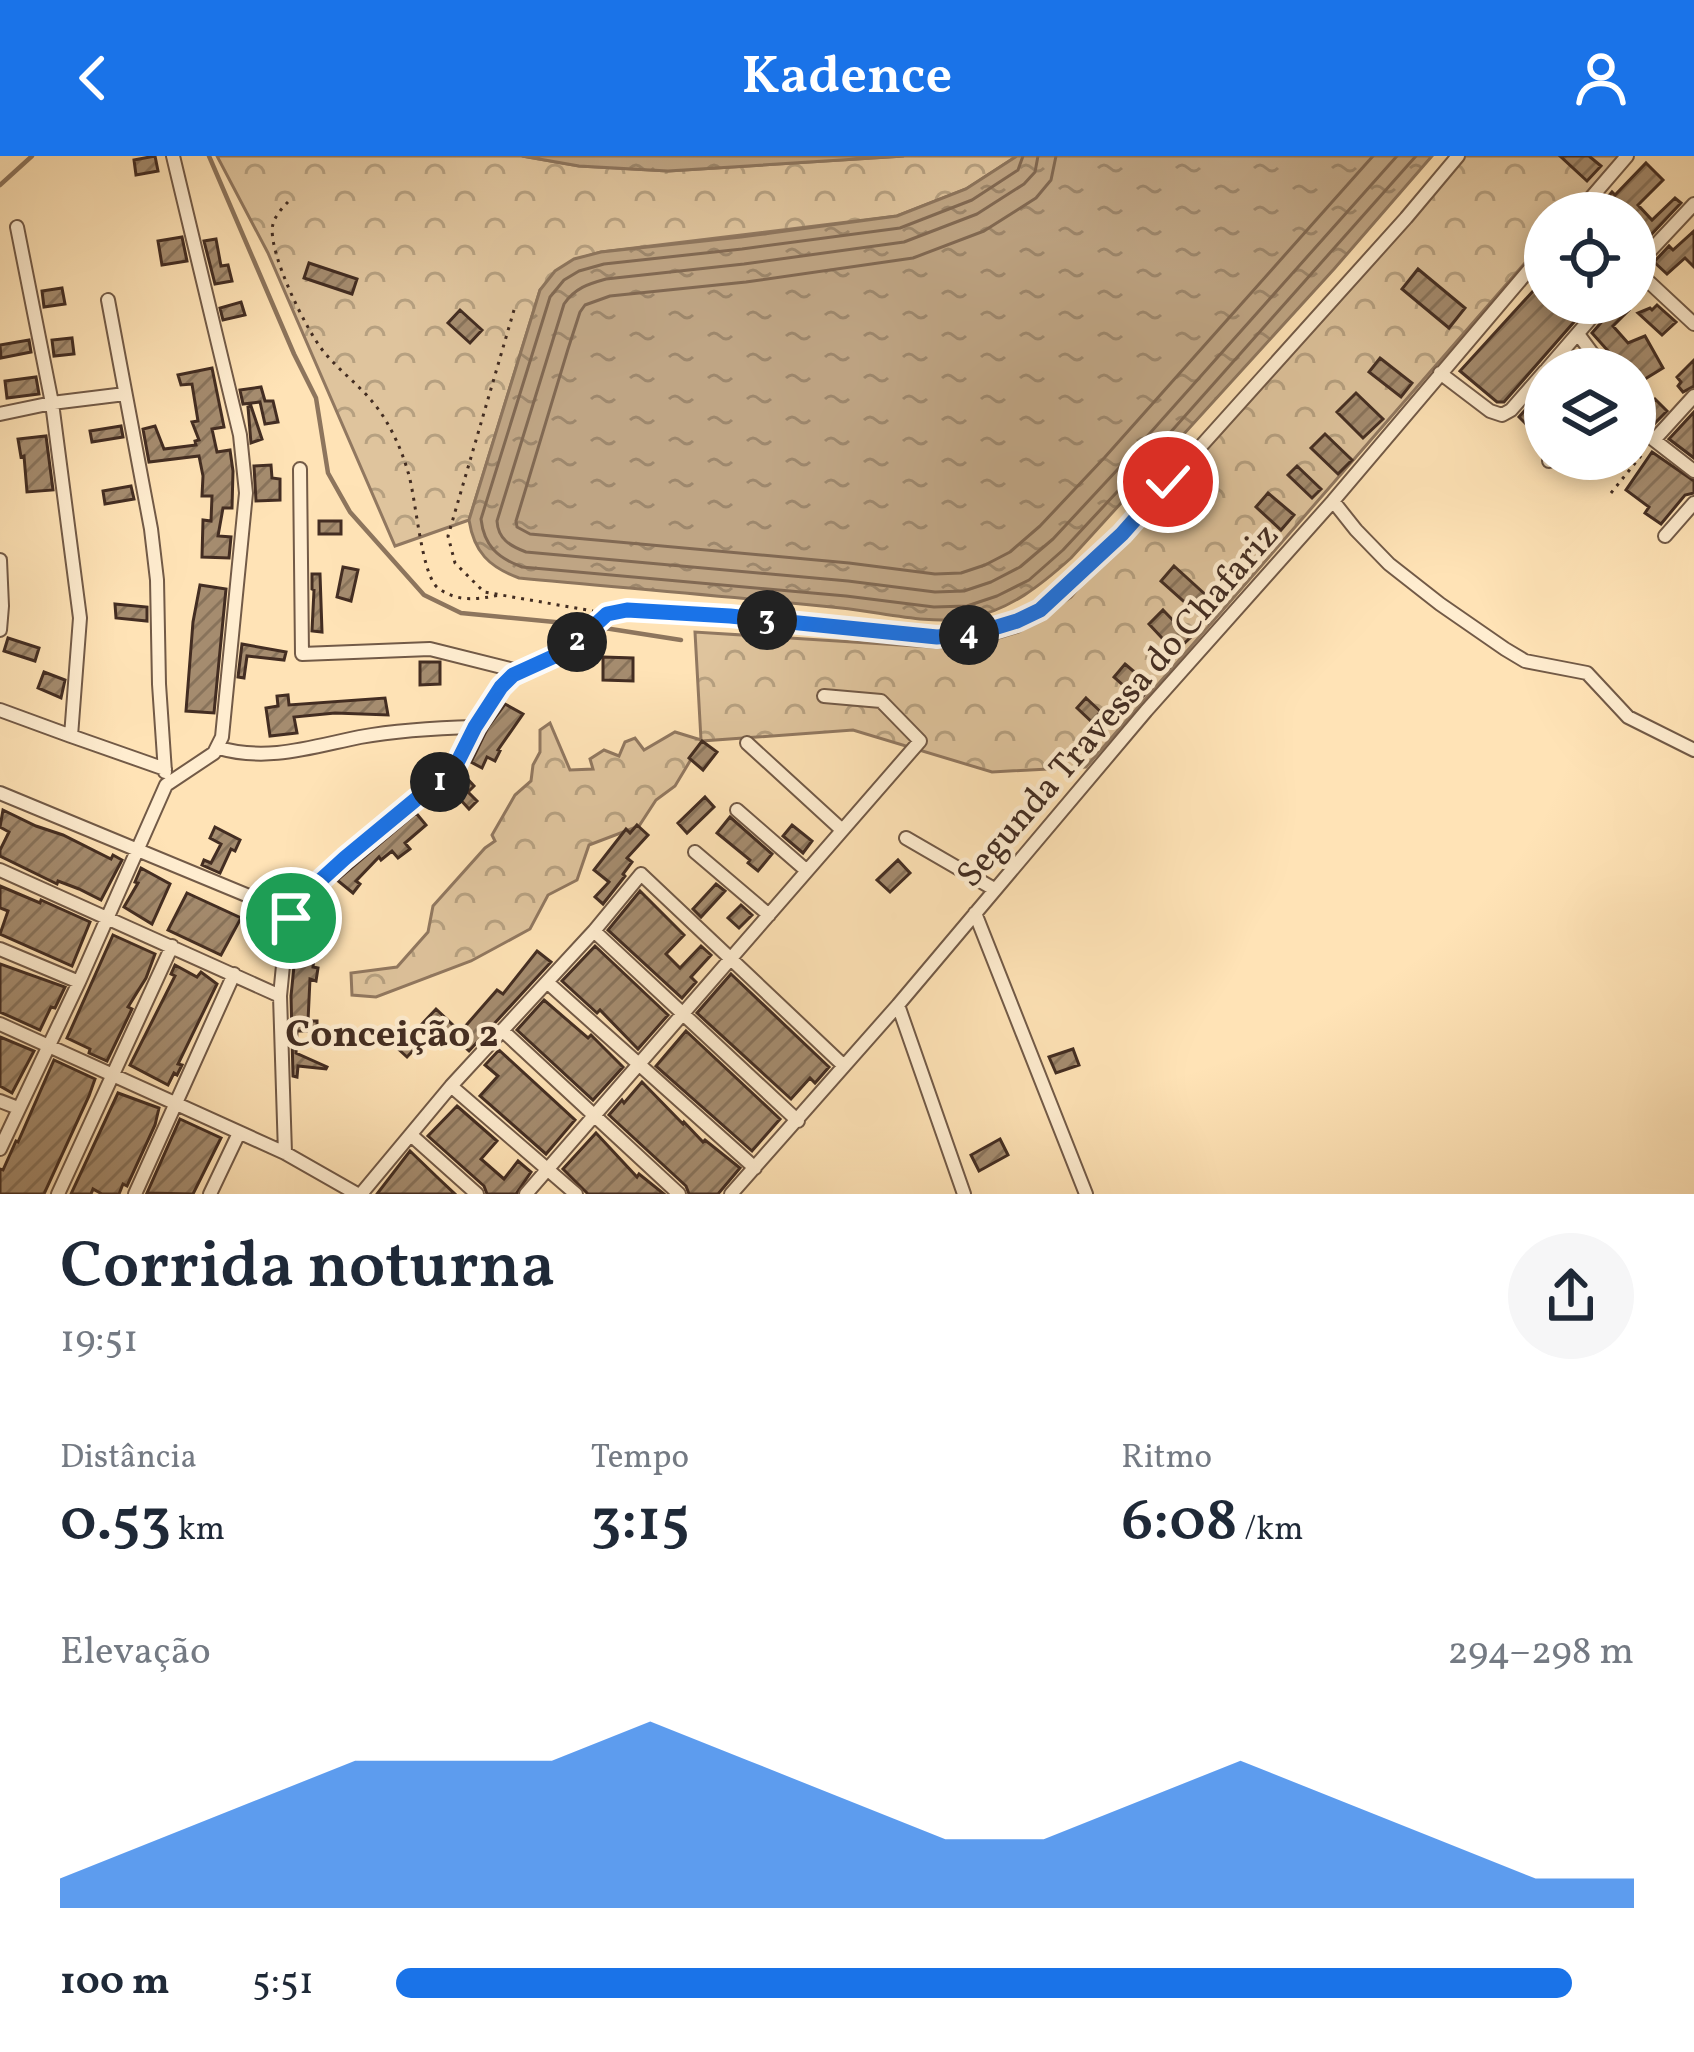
<!DOCTYPE html>
<html lang="pt">
<meta charset="utf-8">
<style>
body{margin:0;font-family:Vollkorn,serif;background:#f6f6f7;color:#1f2937;height:100vh;display:flex;flex-direction:column;font-size:45px;white-space:nowrap}
*{box-sizing:border-box;margin:0}
p{font-size:39px;color:#747a83}
.icon{flex:none;width:66px;height:66px;fill:none;stroke:currentColor;stroke-width:2;stroke-linecap:round;stroke-linejoin:round}
.map{position:relative;height:1038px;overflow:hidden}
.sheet{display:flex;flex-direction:column;background:#fff;flex:1}
.sheet>*{flex:none}
.tools{position:absolute;left:1524px;top:36px;display:grid;gap:24px}
.tools a{display:grid;place-items:center;width:132px;height:132px;border-radius:50%;background:#fff;box-shadow:0 6px 18px #0003;font-size:60px}
.pin{position:absolute;display:grid;place-items:center;width:102px;height:102px;color:#fff;margin:-51px;border:6px solid #fff;border-radius:50%;box-shadow:0 3px 12px #0007}
.km{position:absolute;width:60px;height:60px;margin:-30px;border-radius:50%;background:#222;color:#fff;font-size:33px;line-height:60px;text-align:center}
.round{display:grid;place-items:center;flex:none;width:126px;height:126px;border-radius:63px;background:#f6f6f7}
.summary{display:flex;align-items:center;justify-content:space-between;height:204px;padding:0 60px}
h1{font-size:66px;font-weight:600;line-height:90px}
.metrics{display:grid;grid-template-columns:repeat(3,1fr);gap:18px;height:204px;padding:12px 60px}
.metrics div{display:grid;align-content:center}
.metrics b{font-size:60px;font-weight:600}
.metrics small{font-size:33px;font-weight:400}
.metrics p{font-size:33px}
.chart{height:336px;padding:24px 60px}
.chart p{display:flex;justify-content:space-between}
.chart svg{width:100%;height:216px;margin-top:12px;fill:#1a73e8;opacity:.7}
ul{padding:0 60px;list-style:none;font-size:39px}
li{display:grid;grid-template-columns:192px 144px 1fr;align-items:center;height:90px}
li i{height:30px;border-radius:15px;background:#1a73e8}
header{display:flex;justify-content:space-between;align-items:center;height:156px;padding:0 60px;background:#1a73e8;color:#fff;font-size:54px;font-weight:600}
.map>svg:first-child{display:block}
.forest{fill:url(#forest-crowns);stroke:#917860;stroke-width:3}
.water{fill:url(#water-ripples);stroke:#8d755d;stroke-width:3}
.lines{fill:none;stroke-linecap:round;stroke-linejoin:round}
.shore{stroke:#816953;stroke-width:3}
.stream{stroke:#8d755d;stroke-width:4.5}
.building{fill:url(#building-hatch);stroke:#432d22;stroke-width:3}
.street-casing{stroke:#725a47;stroke-width:16}
.path{stroke:#432d22;stroke-width:3;stroke-dasharray:3 6;stroke-linecap:butt}
.street{stroke:#ffedd0;stroke-width:12}
.route-casing{stroke:#fff;stroke-width:24}
.route{stroke:#1a73e8;stroke-width:15}
.labels{text-anchor:middle;stroke-width:9;stroke-linejoin:round;paint-order:stroke}
.street-label{font-size:36px;fill:#432d22;stroke:#ffedd0}
.neighbourhood-label{font-size:39px;font-weight:bold;fill:#432d22;stroke:#ffedd0}
</style>
<header><svg class="icon" aria-label="back" viewBox="0 0 24 24"><path d="M15 5l-7 7 7 7"/></svg>Kadence<svg class="icon" aria-label="person" viewBox="0 0 24 24"><circle cx="12" cy="8" r="4"/><path d="M4 21q1-7 8-7t8 7"/></svg></header>
<div class="map">
<svg width="1694" height="1038" viewBox="0 0 1694 1038">
<defs>
<pattern id="forest-crowns" width="20" height="18" patternUnits="userSpaceOnUse" patternTransform="scale(3)"><rect width="20" height="18" fill="#dfc49d"/><path d="M2 6a3 3 0 1 1 6 0M12 15a3 3 0 1 1 6 0" fill="none" stroke="#b6a080"/></pattern>
<pattern id="water-ripples" width="26" height="14" patternUnits="userSpaceOnUse" patternTransform="scale(3)"><rect width="26" height="14" fill="#bfa584"/><path d="M2 4q2-2 4 0t4 0M15 11q2-2 4 0t4 0" fill="none" stroke="#9d876c"/></pattern>
<pattern id="building-hatch" width="6" height="6" patternUnits="userSpaceOnUse" patternTransform="scale(3)"><rect width="6" height="6" fill="#a58c6f"/><path d="M-1 1l2-2M0 6l6-6M5 7l2-2" fill="none" stroke="#88735b"/></pattern>
</defs>
<rect width="100%" height="100%" fill="#ffe3b6"/>
<filter id="stains"><feTurbulence type="fractalNoise" baseFrequency=".00167" numOctaves="4"/><feColorMatrix values="0 0 0 0 .2 0 0 0 0 .09 0 0 0 0 .02 0 0 0 .5 -.17"/></filter>
<radialGradient id="worn" r=".72"><stop offset=".6" stop-color="#630" stop-opacity="0"/><stop offset="1" stop-color="#630" stop-opacity=".3"/></radialGradient>
<path class="forest" d="M217,0H522L579,10L668,15L904,0H1017L966,33L897,60L601,96L574,104L540,134L469,364L395,390L268,97Z
M1458,0H1619L1569,57H1545V84L1086,611L992,616L853,574L702,585L675,630L656,644L639,670L589,689L577,724L548,739L530,773L471,805L376,841L352,839L351,817L397,811L428,776L433,750L485,692L495,685L492,679L515,639L531,625L533,609L540,596V574L550,567L570,614L593,613L590,603L604,594L619,600L625,586L635,582L644,594L675,576L701,584L695,476L963,493L1019,476L1071,441L1168,326Z"/>
<path class="water" d="M522,0H904L668,15L579,10Z
M1017,0H1432L1334,113L1071,402C1041,429 1010,454 969,462C927,469 882,456 841,452C734,441 626,432 519,422C489,411 474,396 469,364L540,134L555,115L574,103L601,96L741,81L897,60L966,33Z"/>
<g class="lines">
<path class="shore" d="M1023,0L1018,14L972,44L900,72L742,93L604,108L579,115L564,124L550,141L481,363C484,390 498,402 522,411L846,440L934,451L967,450L997,440L1029,424L1063,394L1129,323L1416,0
M1038,0L1035,16L1024,28L977,58L904,86L744,108L606,123C588,128 575,132 564,148L497,365C498,383 510,390 526,396L848,425L935,436L964,435L991,426L1020,411L1053,383L1118,313L1397,0
M1056,0L1051,24L1036,42L984,75L913,102L746,126L610,140L585,149L580,156L568,193L516,365L517,371L530,378L849,407L935,418L961,417L985,409L1010,396L1040,370L1105,301L1373,0"/>
<path class="stream" d="M209,0L294,198L316,242L328,317L350,356L424,439L461,457L586,469
M0,29L32,0
M598,471L681,484"/>
</g>
<path class="building" d="M155,0L158,15L136,19L134,4Z
M1560,0H1589L1601,10L1587,25Z
M1646,7L1663,24L1638,49L1652,64L1675,42L1681,47L1635,96V57H1594L1612,36L1615,39Z
M1694,75V111L1685,102L1667,118L1654,106L1669,90L1673,94Z
M182,81L187,105L162,109L158,85Z
M216,83L221,110L228,109L232,125L215,128L204,85Z
M309,107L357,123L352,138L304,122Z
M1418,113L1465,152L1449,172L1402,133Z
M1545,122V147H1585L1588,150L1504,246H1497L1460,215Z
M62,132L65,148L44,151L42,135Z
M241,146L245,159L223,164L220,152Z
M1614,147H1625L1629,154L1613,170L1628,187L1645,180L1663,212L1635,229V213H1610L1618,206L1592,177L1612,154Z
M1657,149L1676,166L1662,179L1638,157L1650,152L1652,154Z
M460,154L482,174L470,187L448,167Z
M72,182L74,198L54,200L52,184Z
M29,184L31,196L1,202L0,189Z
M1380,202L1412,227L1401,241L1369,216Z
M1694,204V230L1683,236L1678,230L1681,226L1677,221Z
M212,212L224,271L212,273L217,296L230,294L233,315L232,352H223L218,380L231,381L229,402L202,401L203,364L211,365L212,340H202L203,320L199,300L149,306L143,273L155,270L164,293L196,289L195,285L199,284L192,266L198,265L192,228L181,229L178,219Z
M36,221L39,238L7,242L5,225Z
M1635,230L1651,247L1655,243L1667,255L1654,268L1642,255L1635,253Z
M261,231L265,245H273L278,266L265,268L260,246L243,248L240,234Z
M1545,231V267L1536,278L1519,261Z
M1356,237L1383,263L1363,282L1337,256Z
M251,250L262,283L251,287L248,251Z
M1694,256V302L1669,283Z
M121,270L123,281L92,286L90,275Z
M1325,278L1352,304L1338,318L1311,292Z
M46,280L53,334L27,336L24,300L21,301L18,283Z
M1652,296L1694,325V337L1685,339L1661,368L1645,357L1649,351L1626,334Z
M271,309L272,322L280,323V344L256,345L254,310Z
M1297,310L1321,333L1312,342L1288,319Z
M131,330L134,343L105,348L103,335Z
M1268,337L1294,359L1281,374L1256,351Z
M319,365H341V378H319Z
M1174,410L1220,452L1208,467L1161,425Z
M343,411L358,414L351,445L337,441Z
M312,418H320L322,476L312,475L314,434L312,433Z
M200,429L226,433L214,557L186,555L193,466Z
M115,448L147,451V465L116,462Z
M1163,454L1190,482L1175,496L1149,468Z
M8,482L39,492L35,505L4,495Z
M242,488L286,496L284,504L247,500L244,522L238,521Z
M603,501L633,502V525L603,524Z
M420,506H440V528L420,529Z
M1125,508L1151,530L1140,544L1114,521Z
M44,516L65,524L61,542L38,532Z
M288,539L289,549L385,542L388,559L335,557L294,561L297,577L270,580L266,552L278,550L277,540Z
M1086,542L1101,556L1092,566L1077,552Z
M505,548L523,558L498,594L500,595L495,605L487,601L482,612L471,606L488,571Z
M702,585L717,596L703,614L689,602Z
M464,619L474,630L468,636L477,645L469,653L458,641L446,652L436,641Z
M705,641L714,651L687,677L678,667Z
M3,654L36,670L63,679L111,703L113,699L122,704L101,744L79,733L58,725L57,728L0,700V694L9,676L0,671Z
M416,657L426,669L405,687L410,693L398,702L392,695L381,704L379,701L356,725L360,728L353,737L337,724Z
M730,661L772,698L758,715L748,707L750,704L717,677Z
M637,669L648,679L627,702L632,706L623,718L625,720L603,748L595,741L609,726L594,714L626,673L630,677Z
M792,669L812,685L803,697L783,680Z
M215,671L240,684L235,695L231,693L220,717L202,709L204,704L211,707L221,688L210,682Z
M898,704L910,717L890,736L877,724Z
M141,712L170,728L152,768L124,751L138,727L135,726Z
M716,728L725,735L701,761L693,753Z
M0,730L40,747L41,744L90,766L72,810L0,778L8,755L0,752Z
M640,735L684,779L666,798L680,812L701,790L711,799L691,821L696,826L682,842L608,774Z
M187,737L241,762L221,799L168,774Z
M741,749L752,759L739,772L728,762Z
M113,779L155,798L146,822L128,851L132,853L107,905L89,897L90,893L67,882Z
M297,780L316,783L313,811L318,812L316,825L310,823L308,865H317V875H297L296,897L327,911L326,913L298,910L297,921L293,920L291,840Z
M595,790L668,859L638,893L600,854L597,857L562,825Z
M537,795L551,806L469,895L455,882L497,834L503,838Z
M0,808L65,831L55,852L51,851L40,874L0,856Z
M175,809L197,821L201,816L217,828L178,908L182,909L177,919L174,917L168,929L130,909L175,820L171,818Z
M731,818L829,911L815,927L810,922L791,943L697,857Z
M544,844L588,882L591,879L623,911L593,944L517,874Z
M436,853L454,870L447,877L442,873L430,885L426,881L407,901L396,891L403,883L406,885Z
M686,875L780,963L752,995L656,910Z
M0,881L34,895L12,937L0,930Z
M1073,893L1079,909L1056,917L1049,901Z
M499,894L575,964L546,998L480,940L498,920L485,909Z
M54,904L95,923L89,940L44,1038H0V1013L3,1014L16,985L18,986Z
M642,926L683,968L684,966L703,986L705,984L740,1012L718,1038H689L686,1030L609,959L622,944L624,947Z
M118,937L159,952L155,969L127,1030L123,1028L119,1038H102L93,1033L91,1038H71Z
M457,950L497,985L481,1003L504,1023L518,1005L531,1016L516,1038H487L484,1030L428,980Z
M180,963L221,982L193,1038L147,1037Z
M596,977L637,1021L639,1018L664,1038H588L563,1013Z
M1000,983L1008,999L979,1015L971,999Z
M410,995L438,1022L455,1038H377Z"/>
<g class="lines">
<defs>
<path id="street" d="M1578,57L1627,0
M17,71L52,247L80,462L71,580L165,613
M1635,111L1694,48
M1635,113L1694,168
M108,144L151,373L157,424L159,528L165,616
M1578,178L1595,201L1600,213
M1547,213L1604,147
M1440,217L1490,255L1502,259L1511,254L1545,215
M0,258L52,247L125,238
M1635,263L1654,284L1694,315
M1654,284L1694,240
M1549,305L1551,303
M300,313L302,498L430,493L518,515
M1333,345L1356,374L1389,408L1440,448L1505,493L1525,505L1587,517L1628,561L1694,594
M1665,380L1694,347
M0,404L2,450L0,474
M0,554L71,580
M747,587L842,674
M219,592C268,606 311,591 360,581C399,574 436,572 475,571
M0,637L256,743L288,740L311,733
M737,654L807,715
M906,682L994,733
M695,696L769,759
M0,714L280,840
M975,757L1086,1038
M594,775L798,965
M0,793L79,826
M547,826L755,1012
M898,849L964,1038
M0,868L285,997L357,1038
M502,874L679,1038
M0,945L18,952
M411,979L477,1038
M0,993L79,826L166,629L214,597L222,581L246,337L240,279L173,0
M285,997L280,840L286,779L291,762L311,733L345,702L455,611L475,571L513,519L567,494L606,458L614,455L731,460L957,481L995,473L1040,454L1122,378L1406,62L1458,0
M58,1038L172,790
M135,1038L234,818
M210,1038L239,977
M361,1038L451,930
M526,1038L920,585L881,545L824,540
M576,1038L451,930L594,775L641,718L844,910
M731,1038L898,849L1146,555L1333,345L1545,95"/>
</defs>
<use href="#street" class="street-casing"/>
<path class="path" d="M288,46C282,52 275,60 273,68C266,93 307,176 324,196C342,218 364,232 381,257C393,275 402,295 408,316C416,341 421,419 438,432C458,447 479,443 500,439
M514,154L448,380L455,407L484,436L593,455
M1611,337L1644,296"/>
<use href="#street" class="street"/>
</g>
<g class="lines">
<defs>
<path id="route" d="M291,762L311,733L345,702L455,611L475,571L501,531L513,519L568,494L607,458L627,454L730,460L937,481L974,478L1017,465L1040,454L1122,378L1168,326"/>
</defs>
<use href="#route" class="route-casing"/>
<use href="#route" class="route"/>
</g>
<g class="labels">
<g class="street-label">
<text transform="translate(1116 548) rotate(-49)" y="13">Segunda Travessa do Chafariz</text>
</g>
<g class="neighbourhood-label">
<text x="392" y="890">Conceição 2</text>
</g>
</g>
<rect width="100%" height="100%" filter="url(#stains)"/>
<rect width="100%" height="100%" fill="url(#worn)"/>
</svg>
<div class="tools">
<a><svg class="icon" aria-label="locate" viewBox="0 0 24 24"><circle cx="12" cy="12" r="6"/><path d="M12 2v4M12 18v4M2 12h4M18 12h4"/></svg></a>
<a><svg class="icon" aria-label="layers" viewBox="0 0 24 24"><path d="M12 4l9 5-9 5-9-5zM3 14l9 5 9-5"/></svg></a>
</div>
<div class="pin" style="left:291px;top:762px;background:#1e9e55"><svg class="icon" aria-label="arrive" viewBox="0 0 24 24"><path d="M6 21V4h12l-3 4 3 4H6"/></svg></div>
<div class="pin" style="left:1168px;top:326px;background:#d93025"><svg class="icon" aria-label="check" viewBox="0 0 24 24"><path d="M5 12l5 5 9-10"/></svg></div>
<b class="km" style="left:440px;top:626px">1</b>
<b class="km" style="left:577px;top:486px">2</b>
<b class="km" style="left:767px;top:464px">3</b>
<b class="km" style="left:969px;top:479px">4</b>
</div>
<section class="sheet">
<div class="summary"><div><h1>Corrida noturna</h1><p>19:51</p></div><a class="round"><svg class="icon" aria-label="share" viewBox="0 0 24 24"><path d="M12 15V3M7 8l5-5 5 5M5 13v7h14v-7"/></svg></a></div>
<div class="metrics">
<div><p>Distância</p><b>0.53<small> km</small></b></div>
<div><p>Tempo</p><b>3:15</b></div>
<div><p>Ritmo</p><b>6:08<small> /km</small></b></div>
</div>
<div class="chart"><p><span>Elevação</span>294–298 m</p>
<svg viewBox="0 0 160 44" preserveAspectRatio="none"><path d="M0 44V38L10 30L20 22L30 14L40 14L50 14L60 6L70 14L80 22L90 30L100 30L110 22L120 14L130 22L140 30L150 38L160 38V44z"/></svg>
</div>
<ul>
<li><b>100 m</b>5:51<i style="width:95%"></i></li>
</ul>
</section>
